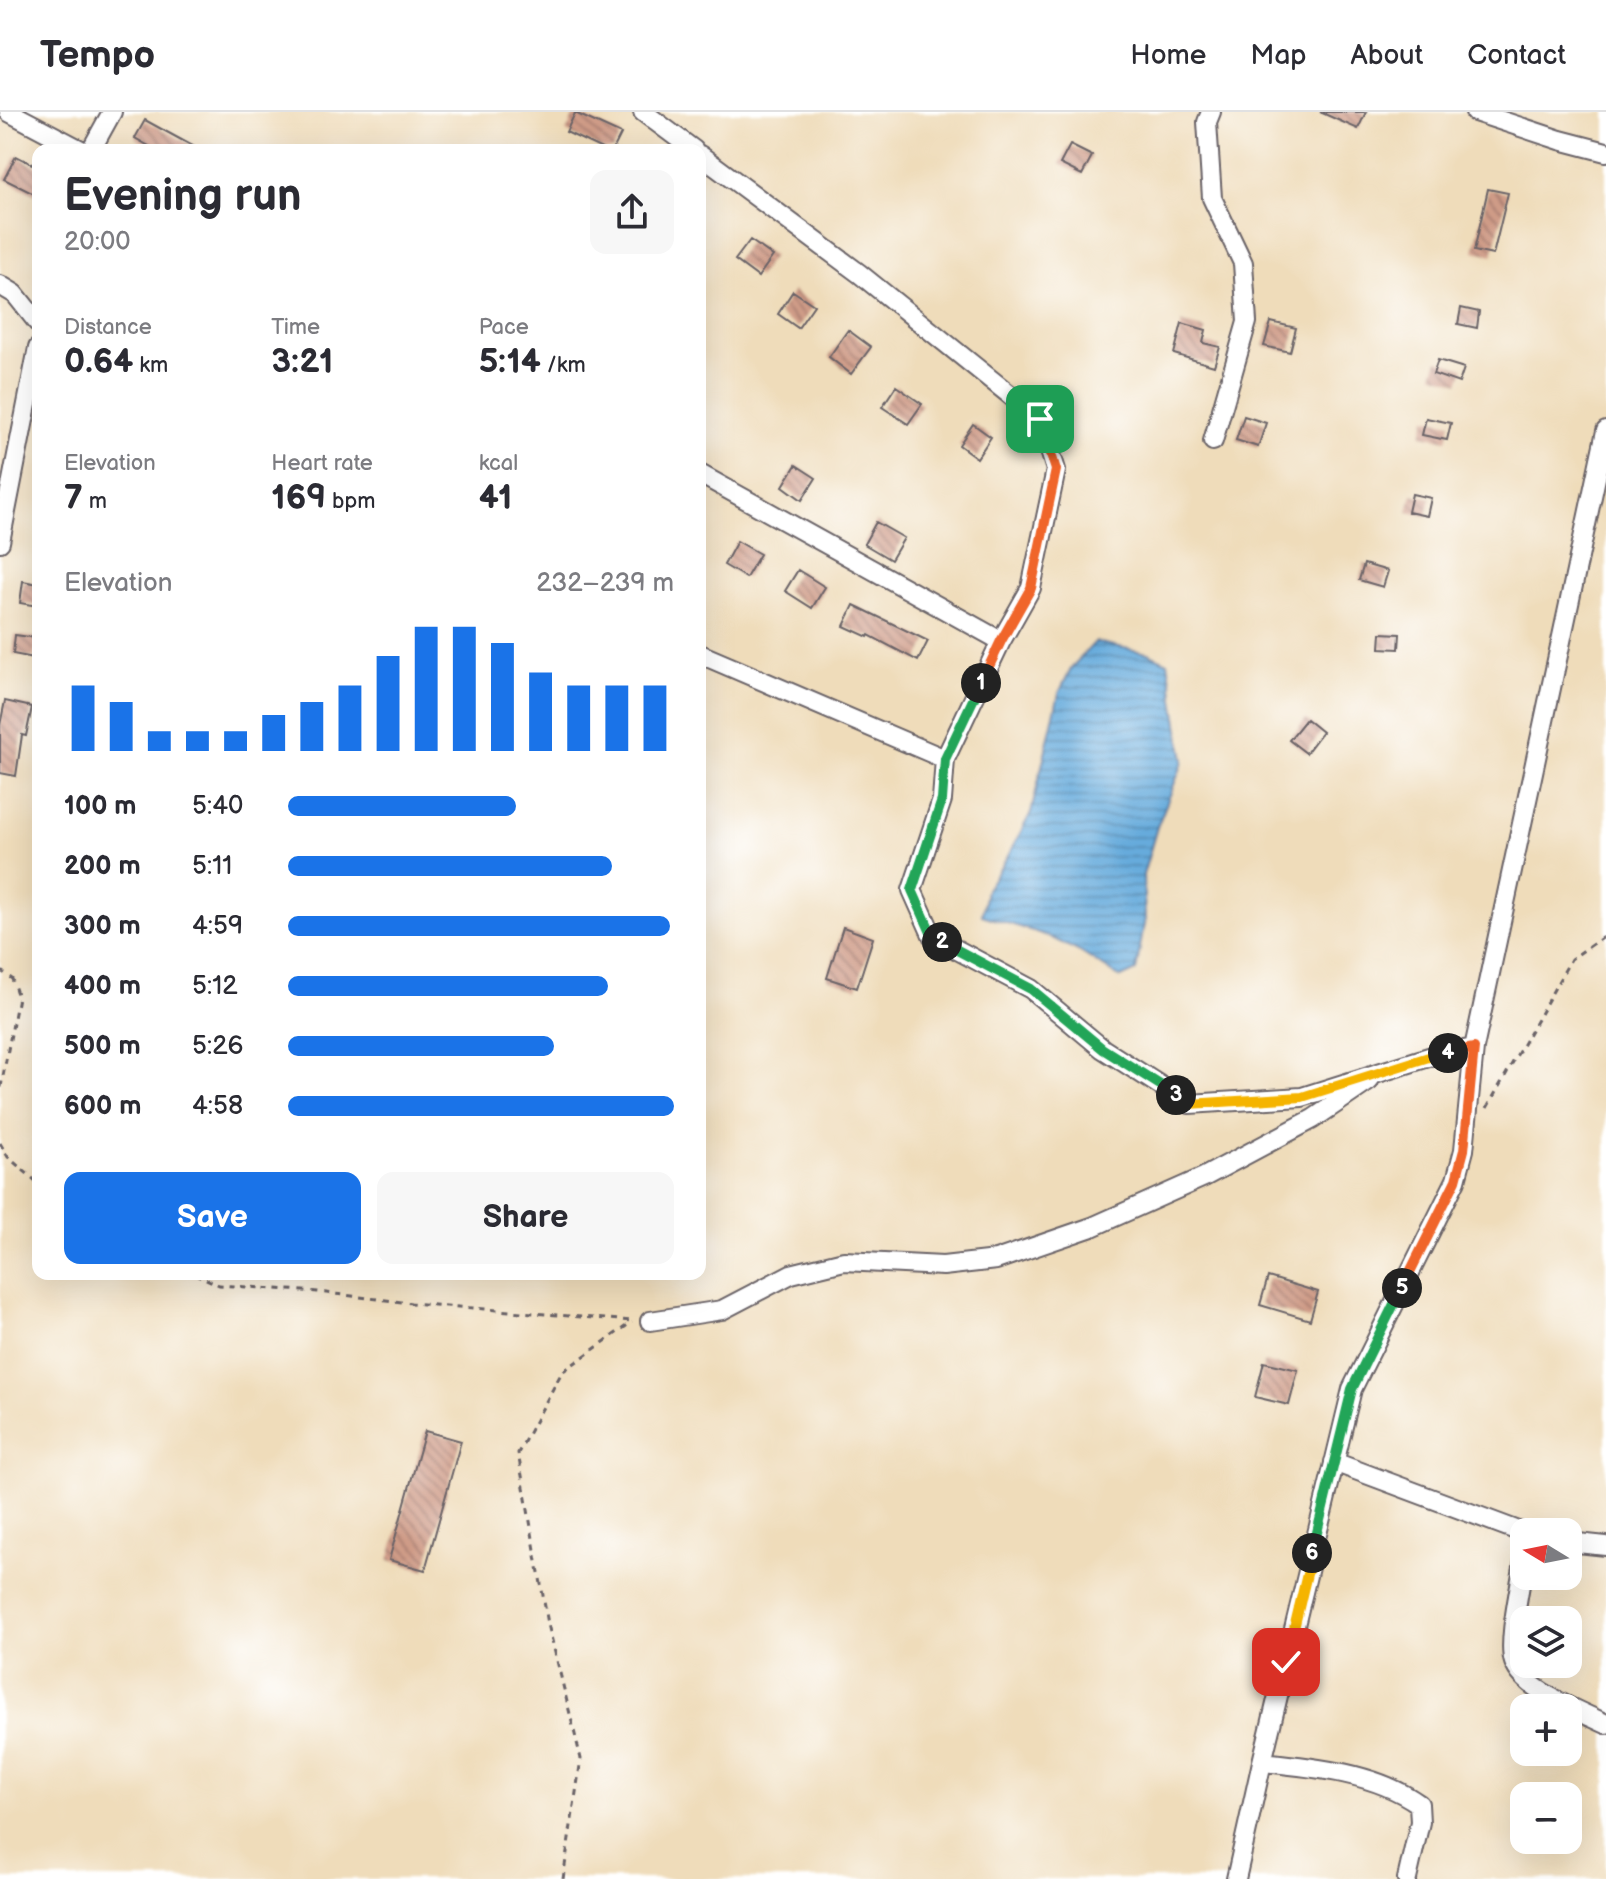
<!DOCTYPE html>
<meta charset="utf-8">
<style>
body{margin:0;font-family:"Balsamiq Sans",sans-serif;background:#f7f7f7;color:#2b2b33;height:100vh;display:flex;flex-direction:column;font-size:30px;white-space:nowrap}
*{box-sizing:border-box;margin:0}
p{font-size:26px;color:#7c7c81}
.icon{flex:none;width:44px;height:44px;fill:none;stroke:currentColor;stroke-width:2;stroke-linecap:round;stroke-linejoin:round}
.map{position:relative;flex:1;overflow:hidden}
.sheet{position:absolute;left:32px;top:32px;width:674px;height:1136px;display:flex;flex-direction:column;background:#fff;border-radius:16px;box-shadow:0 8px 32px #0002}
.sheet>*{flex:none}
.needle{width:52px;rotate:280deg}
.fabs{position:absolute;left:1510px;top:1406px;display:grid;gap:16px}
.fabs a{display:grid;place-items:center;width:72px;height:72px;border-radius:16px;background:#fff;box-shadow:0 8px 32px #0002;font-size:40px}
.pin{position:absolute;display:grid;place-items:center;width:68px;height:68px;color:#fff;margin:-34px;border-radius:16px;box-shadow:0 4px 12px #0006}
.km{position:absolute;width:40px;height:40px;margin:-20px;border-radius:50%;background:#222;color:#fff;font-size:22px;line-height:40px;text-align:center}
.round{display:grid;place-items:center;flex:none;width:84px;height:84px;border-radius:16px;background:#f7f7f7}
.summary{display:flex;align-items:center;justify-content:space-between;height:136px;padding:0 32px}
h1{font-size:44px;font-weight:600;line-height:60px}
.stats{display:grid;grid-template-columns:repeat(3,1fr);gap:12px;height:136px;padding:8px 32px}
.stats div{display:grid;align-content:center}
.stats b{font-size:34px;font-weight:600}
.stats small{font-size:22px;font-weight:400}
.stats p{font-size:22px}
.chart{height:224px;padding:16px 32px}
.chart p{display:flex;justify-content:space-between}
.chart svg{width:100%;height:144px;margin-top:8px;stroke:#1a73e8;stroke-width:6}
.button{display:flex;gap:16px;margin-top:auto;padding:16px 32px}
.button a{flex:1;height:92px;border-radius:16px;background:#1a73e8;color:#fff;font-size:32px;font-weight:600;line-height:92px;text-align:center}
.button a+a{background:#f7f7f7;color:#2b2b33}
ul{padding:0 32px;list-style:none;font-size:26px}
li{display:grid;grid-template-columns:128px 96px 1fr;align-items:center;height:60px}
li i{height:20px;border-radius:10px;background:#1a73e8}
header{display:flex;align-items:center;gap:48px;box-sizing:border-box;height:112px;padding:0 40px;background:#fff;border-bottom:2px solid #e1e1e2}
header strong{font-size:38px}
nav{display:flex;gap:44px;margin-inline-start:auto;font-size:28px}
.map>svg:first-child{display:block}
.water{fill:url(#water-rules);stroke:#44668c;stroke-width:2}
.building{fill:url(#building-back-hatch)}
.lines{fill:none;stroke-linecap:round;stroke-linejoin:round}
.minor-casing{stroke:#6a6367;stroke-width:22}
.path{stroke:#6a6367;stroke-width:3;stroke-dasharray:6 6;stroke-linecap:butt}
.minor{stroke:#fff;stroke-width:18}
.split-1-casing{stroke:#fff;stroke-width:16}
.split-2-casing{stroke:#fff;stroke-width:16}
.split-3-casing{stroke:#fff;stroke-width:16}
.split-4-casing{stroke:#fff;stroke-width:16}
.split-5-casing{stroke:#fff;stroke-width:16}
.split-6-casing{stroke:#fff;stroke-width:16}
.split-7-casing{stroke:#fff;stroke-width:16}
.split-1{stroke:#f0652b;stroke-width:10}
.split-2{stroke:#22a559;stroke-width:10}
.split-3{stroke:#22a559;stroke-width:10}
.split-4{stroke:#f5b400;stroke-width:10}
.split-5{stroke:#f0652b;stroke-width:10}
.split-6{stroke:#22a559;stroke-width:10}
.split-7{stroke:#f5b400;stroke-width:10}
</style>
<header>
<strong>Tempo</strong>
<nav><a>Home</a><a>Map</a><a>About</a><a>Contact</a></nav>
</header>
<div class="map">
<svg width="1606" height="1767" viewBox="0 0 1606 1767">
<defs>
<pattern id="water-rules" width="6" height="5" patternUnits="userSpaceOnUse" patternTransform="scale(2)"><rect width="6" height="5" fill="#66abdc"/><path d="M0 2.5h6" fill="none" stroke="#548bb4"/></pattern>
<pattern id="building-back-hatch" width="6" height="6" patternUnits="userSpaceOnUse" patternTransform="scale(2)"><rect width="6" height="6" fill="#cf9b87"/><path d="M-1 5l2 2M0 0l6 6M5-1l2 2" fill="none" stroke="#a87e70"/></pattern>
</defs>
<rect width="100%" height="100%" fill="#fff"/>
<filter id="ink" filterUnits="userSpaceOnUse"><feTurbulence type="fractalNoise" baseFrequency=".0125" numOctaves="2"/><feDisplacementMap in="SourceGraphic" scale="16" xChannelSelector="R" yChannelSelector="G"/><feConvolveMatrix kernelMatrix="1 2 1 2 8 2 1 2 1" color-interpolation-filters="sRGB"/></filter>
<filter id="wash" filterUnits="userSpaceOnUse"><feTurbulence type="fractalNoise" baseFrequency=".006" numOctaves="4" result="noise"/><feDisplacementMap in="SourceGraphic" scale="32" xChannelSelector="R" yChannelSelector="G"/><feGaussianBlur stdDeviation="1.8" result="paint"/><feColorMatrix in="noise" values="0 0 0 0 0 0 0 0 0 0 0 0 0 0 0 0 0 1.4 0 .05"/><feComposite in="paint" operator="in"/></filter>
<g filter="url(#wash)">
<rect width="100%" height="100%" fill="#efdcba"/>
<path class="water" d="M1095,530L1148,541L1168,550L1184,648L1157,715L1143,763L1145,807L1136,859L1121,866L1080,840L1048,824L982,803L986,777L1007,746L1031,701L1059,581L1071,556Z"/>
<g id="blocks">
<path class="building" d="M1320,0H1366L1358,17Z
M575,1L621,22L613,38H604L566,20Z
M145,8L165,19L200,38H156L135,26Z
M1070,33L1092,44L1082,63L1060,52Z
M16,44L38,55V84L4,67Z
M1488,77L1508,81L1493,143L1474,139Z
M750,128L773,144L758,165L735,148Z
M793,179L814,193L798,216L778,202Z
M1461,196L1479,200L1477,216L1458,212Z
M1271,210L1296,216L1290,240L1264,234Z
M1182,211L1206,218L1203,231L1220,235L1214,254L1174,242Z
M848,218L871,235L851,262L829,245Z
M1438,248L1464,256L1459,271L1433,262Z
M896,274L922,292L908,312L882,295Z
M1244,304L1266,311L1258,335L1236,328Z
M1426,306L1451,311L1447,328L1422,323Z
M973,312L991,325L977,346L959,333Z
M796,353L816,366L802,388L783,374Z
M1412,382L1431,386L1427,404L1408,400Z
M876,410L904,426L891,448L864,432Z
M737,429L760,442L746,466L724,453Z
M1364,452L1388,459L1383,475L1359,468Z
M798,458L825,475L812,496L785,479Z
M23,469L38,472V494L20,491Z
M854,493L928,529L918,549L869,523L868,525L844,514Z
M1381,521L1400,522L1399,537L1380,536Z
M15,523L38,526L34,546L13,542Z
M5,589L32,595L26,624L22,623L16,664L0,661V613Z
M1306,607L1322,620L1306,641L1289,628Z
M843,815L873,826L857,876L827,866Z
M1268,1165L1318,1180L1310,1208L1260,1193Z
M1264,1250L1298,1258L1289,1293L1255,1285Z
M425,1319L461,1329L425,1458L389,1448Z"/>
</g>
</g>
<g filter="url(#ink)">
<use href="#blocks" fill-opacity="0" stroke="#6a6367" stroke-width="2"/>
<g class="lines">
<defs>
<path id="minor" d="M9,0L81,38
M643,0L694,38
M1211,0L1207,10L1212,86L1243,151L1247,210L1213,329
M1475,0L1560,28L1606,40
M91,38L112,0
M700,43L860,162L1040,307L1056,358L1031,476L1001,529L700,362
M0,173L15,182L38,211
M0,430L38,236
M700,542L945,647L942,688L912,778L933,825L1031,877L1103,937L1189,992L1302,985L1432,944L1474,936L1606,319
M945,647L1001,529
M650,1209L722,1198L791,1162L844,1149L943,1154L996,1148L1092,1115L1204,1065L1313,1007L1369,969
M1334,1350L1524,1421
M1568,1430L1606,1434
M1524,1449C1521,1472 1507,1531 1514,1550C1524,1579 1580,1599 1606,1612
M1262,1650C1313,1655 1376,1661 1419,1692L1420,1710L1407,1767
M1236,1767L1262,1650L1352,1277L1456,1068L1464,1038L1474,936"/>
</defs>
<use href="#minor" class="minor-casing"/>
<path class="path" d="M0,858L12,867L18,885L0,980
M1487,996L1571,847L1606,823
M0,1031L8,1045L38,1071
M195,1162L219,1173L318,1180L411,1191L631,1209
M563,1767L581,1647L548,1512L518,1341L562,1260L632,1210"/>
<use href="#minor" class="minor"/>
</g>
</g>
<g class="lines" filter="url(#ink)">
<defs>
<path id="split-1" d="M981,571L1001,529L1031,476L1056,358L1040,307"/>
<path id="split-2" d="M942,830L933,825L912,778L942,688L945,647L981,571"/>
<path id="split-3" d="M942,830L1031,877L1103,937L1176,983"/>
<path id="split-4" d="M1176,983L1189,992L1302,985L1432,944L1448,941"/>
<path id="split-5" d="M1402,1176L1456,1068L1464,1038L1474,936L1448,941"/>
<path id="split-6" d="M1312,1441L1352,1277L1402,1176"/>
<path id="split-7" d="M1286,1550L1312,1441"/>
</defs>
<use href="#split-1" class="split-1-casing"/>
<use href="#split-2" class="split-2-casing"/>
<use href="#split-3" class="split-3-casing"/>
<use href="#split-4" class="split-4-casing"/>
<use href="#split-5" class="split-5-casing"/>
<use href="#split-6" class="split-6-casing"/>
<use href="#split-7" class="split-7-casing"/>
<use href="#split-1" class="split-1"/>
<use href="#split-2" class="split-2"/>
<use href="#split-3" class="split-3"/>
<use href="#split-4" class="split-4"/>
<use href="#split-5" class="split-5"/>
<use href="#split-6" class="split-6"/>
<use href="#split-7" class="split-7"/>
</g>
</svg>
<div class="fabs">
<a><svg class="needle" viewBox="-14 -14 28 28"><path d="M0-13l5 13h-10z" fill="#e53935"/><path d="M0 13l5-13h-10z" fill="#7c7c81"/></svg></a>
<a><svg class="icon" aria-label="layers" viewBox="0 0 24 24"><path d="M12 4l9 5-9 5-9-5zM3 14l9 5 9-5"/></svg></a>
<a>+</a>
<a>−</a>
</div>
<div class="pin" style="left:1040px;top:307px;background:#1e9e55"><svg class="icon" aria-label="arrive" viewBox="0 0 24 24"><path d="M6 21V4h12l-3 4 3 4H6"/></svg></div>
<div class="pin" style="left:1286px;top:1550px;background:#d93025"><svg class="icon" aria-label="check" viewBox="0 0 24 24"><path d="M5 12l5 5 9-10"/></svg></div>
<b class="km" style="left:981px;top:571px">1</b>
<b class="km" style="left:942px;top:830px">2</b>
<b class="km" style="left:1176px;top:983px">3</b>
<b class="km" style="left:1448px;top:941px">4</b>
<b class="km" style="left:1402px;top:1176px">5</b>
<b class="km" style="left:1312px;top:1441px">6</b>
<section class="sheet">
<div class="summary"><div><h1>Evening run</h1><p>20:00</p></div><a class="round"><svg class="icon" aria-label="share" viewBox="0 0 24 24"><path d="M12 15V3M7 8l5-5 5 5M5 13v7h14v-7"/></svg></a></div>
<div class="stats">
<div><p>Distance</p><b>0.64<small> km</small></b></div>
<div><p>Time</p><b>3:21</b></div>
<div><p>Pace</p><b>5:14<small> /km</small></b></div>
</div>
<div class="stats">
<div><p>Elevation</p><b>7<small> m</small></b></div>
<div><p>Heart rate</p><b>169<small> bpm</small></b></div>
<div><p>kcal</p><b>41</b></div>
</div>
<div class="chart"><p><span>Elevation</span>232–239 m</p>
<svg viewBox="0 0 160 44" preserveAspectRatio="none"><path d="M5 44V24M15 44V29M25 44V38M35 44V38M45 44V38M55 44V33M65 44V29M75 44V24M85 44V15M95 44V6M105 44V6M115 44V11M125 44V20M135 44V24M145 44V24M155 44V24"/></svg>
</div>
<ul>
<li><b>100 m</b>5:40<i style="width:59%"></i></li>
<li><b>200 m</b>5:11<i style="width:84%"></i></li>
<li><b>300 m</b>4:59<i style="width:99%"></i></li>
<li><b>400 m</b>5:12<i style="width:83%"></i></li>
<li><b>500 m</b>5:26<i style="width:69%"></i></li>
<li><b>600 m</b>4:58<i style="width:100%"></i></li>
</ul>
<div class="button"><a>Save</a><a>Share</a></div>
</section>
</div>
